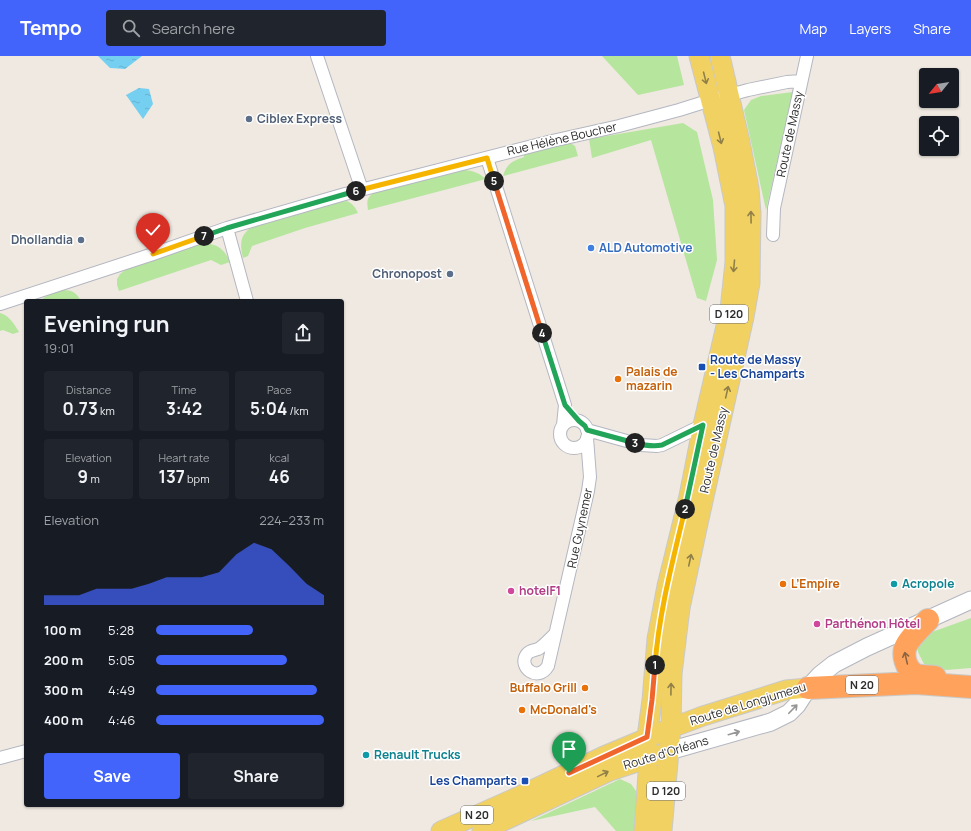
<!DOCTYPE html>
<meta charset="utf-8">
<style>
body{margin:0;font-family:Manrope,sans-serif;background:#20242c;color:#f1f3f6;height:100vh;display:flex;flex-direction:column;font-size:15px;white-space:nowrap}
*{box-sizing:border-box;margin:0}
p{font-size:13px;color:#9ea1a6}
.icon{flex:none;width:22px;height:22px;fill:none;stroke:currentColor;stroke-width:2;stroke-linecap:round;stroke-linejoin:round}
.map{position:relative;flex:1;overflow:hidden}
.side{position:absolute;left:24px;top:243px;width:320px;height:508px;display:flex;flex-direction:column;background:#171b24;border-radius:4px;box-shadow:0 1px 3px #0004}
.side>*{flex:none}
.needle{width:26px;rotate:240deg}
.fabs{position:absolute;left:919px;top:12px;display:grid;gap:8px}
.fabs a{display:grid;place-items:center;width:40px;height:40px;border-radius:4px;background:#171b24;box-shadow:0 1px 3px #0004;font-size:20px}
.pin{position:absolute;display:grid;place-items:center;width:34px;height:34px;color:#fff;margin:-41px -17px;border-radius:50% 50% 50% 0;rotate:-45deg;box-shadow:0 0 4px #0007}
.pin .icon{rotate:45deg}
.km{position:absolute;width:20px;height:20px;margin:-10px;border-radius:50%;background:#222;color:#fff;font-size:11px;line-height:20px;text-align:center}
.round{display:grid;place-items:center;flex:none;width:42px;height:42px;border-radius:4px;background:#20242c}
.summary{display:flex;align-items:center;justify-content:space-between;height:68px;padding:0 20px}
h1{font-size:22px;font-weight:700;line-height:30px}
.stats{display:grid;grid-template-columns:repeat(3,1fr);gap:6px;height:68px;padding:4px 20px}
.stats div{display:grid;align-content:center;border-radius:4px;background:#20242c;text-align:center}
.stats b{font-size:17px;font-weight:700}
.stats small{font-size:11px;font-weight:400}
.stats p{font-size:11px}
.chart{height:112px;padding:8px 20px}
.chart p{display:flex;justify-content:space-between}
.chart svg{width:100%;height:72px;margin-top:4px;fill:#4264fb;opacity:.7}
.cta{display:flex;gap:8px;margin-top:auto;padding:8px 20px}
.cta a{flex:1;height:46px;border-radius:4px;background:#4264fb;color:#fff;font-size:16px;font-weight:700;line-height:46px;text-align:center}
.cta a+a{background:#20242c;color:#f1f3f6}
ul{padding:0 20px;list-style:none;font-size:13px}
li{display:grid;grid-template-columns:64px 48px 1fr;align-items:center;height:30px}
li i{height:10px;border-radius:5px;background:#4264fb}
header{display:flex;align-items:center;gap:24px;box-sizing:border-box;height:56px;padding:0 20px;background:#4264fb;color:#fff}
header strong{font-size:19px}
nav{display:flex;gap:22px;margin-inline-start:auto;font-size:14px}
.search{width:280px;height:36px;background:#20242c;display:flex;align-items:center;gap:10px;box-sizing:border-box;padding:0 14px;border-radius:4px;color:#9ea1a6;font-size:15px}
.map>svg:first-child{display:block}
.grass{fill:#b6e59e}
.water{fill:url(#water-ripples)}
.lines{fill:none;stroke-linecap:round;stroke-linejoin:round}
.street-casing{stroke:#b4b7c1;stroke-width:14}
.secondary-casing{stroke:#b4b7c1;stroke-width:19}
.primary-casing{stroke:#c9c9c9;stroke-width:21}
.highway-casing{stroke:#c9c9c9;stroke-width:24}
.street{stroke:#fff;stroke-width:12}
.secondary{stroke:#fff;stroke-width:17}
.primary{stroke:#f2d163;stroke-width:19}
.highway{stroke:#ffa35c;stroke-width:22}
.oneway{stroke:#908048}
.oneway2{stroke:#8c6343}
.oneway3{stroke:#969696}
.split-1-casing{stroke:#fff;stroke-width:8}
.split-2-casing{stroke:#fff;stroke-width:8}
.split-3-casing{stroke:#fff;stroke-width:8}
.split-4-casing{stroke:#fff;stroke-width:8}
.split-5-casing{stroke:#fff;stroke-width:8}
.split-6-casing{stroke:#fff;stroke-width:8}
.split-7-casing{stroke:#fff;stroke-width:8}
.split-8-casing{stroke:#fff;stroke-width:8}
.split-1{stroke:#f0652b;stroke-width:5}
.split-2{stroke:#f5b400;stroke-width:5}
.split-3{stroke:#22a559;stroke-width:5}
.split-4{stroke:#22a559;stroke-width:5}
.split-5{stroke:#f0652b;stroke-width:5}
.split-6{stroke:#f5b400;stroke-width:5}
.split-7{stroke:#22a559;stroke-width:5}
.split-8{stroke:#f5b400;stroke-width:5}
.service-dot{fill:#5c6f8a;stroke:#fff;stroke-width:1.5}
.shop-dot{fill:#3f7fe0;stroke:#fff;stroke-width:1.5}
.transit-dot{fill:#1a4fb4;stroke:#fff;stroke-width:1.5}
.food-dot{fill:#e8710a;stroke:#fff;stroke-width:1.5}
.culture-dot{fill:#0f9aa8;stroke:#fff;stroke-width:1.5}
.hotel-dot{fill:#d1479c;stroke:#fff;stroke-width:1.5}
.labels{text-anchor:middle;stroke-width:3;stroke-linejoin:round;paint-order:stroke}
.shield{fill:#fff;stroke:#6d6d6d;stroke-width:1}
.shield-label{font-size:11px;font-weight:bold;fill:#2e2e2e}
.service-label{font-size:12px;font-weight:bold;fill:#4e5e75;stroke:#fff;text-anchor:end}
.street-label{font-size:12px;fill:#2e2e2e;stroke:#fff}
.shop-label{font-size:12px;font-weight:bold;fill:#366cbe;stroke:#fff;text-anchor:start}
.transit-label{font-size:12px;font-weight:bold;fill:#164399;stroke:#fff;text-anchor:start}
.food-label{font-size:12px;font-weight:bold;fill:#c56008;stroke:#fff;text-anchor:start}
.culture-label{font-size:12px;font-weight:bold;fill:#0d838f;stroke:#fff;text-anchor:start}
.hotel-label{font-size:12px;font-weight:bold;fill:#b23c85;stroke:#fff;text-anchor:start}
</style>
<header>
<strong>Tempo</strong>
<div class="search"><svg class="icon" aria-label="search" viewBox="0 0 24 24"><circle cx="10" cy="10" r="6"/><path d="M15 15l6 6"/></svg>Search here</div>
<nav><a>Map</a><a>Layers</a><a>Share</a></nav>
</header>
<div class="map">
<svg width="971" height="775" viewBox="0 0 971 775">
<defs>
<pattern id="water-ripples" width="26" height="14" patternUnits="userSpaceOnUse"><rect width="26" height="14" fill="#75cff0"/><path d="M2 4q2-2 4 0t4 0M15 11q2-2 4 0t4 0" fill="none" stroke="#66b2ce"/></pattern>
</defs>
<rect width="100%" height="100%" fill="#efe9e1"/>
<path class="grass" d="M602,0H677L684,29L638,39Z
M793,36L766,154L744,54L751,44L761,40Z
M683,67L697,76L713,144L717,204L706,245L697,242L651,84L592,102L589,83Z
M569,86L575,90L578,100L503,120C507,107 513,105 524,101V98Z
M465,114C474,115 479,117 486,123L368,154C367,147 366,141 374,137Z
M347,145C353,148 355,151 358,157L305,172L252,190L248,200L243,202C241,193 239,183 246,176C253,168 265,166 275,163C298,156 322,149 347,145Z
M206,187C219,189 225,194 230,206L221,209L211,204L119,235L117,229V223L120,218L124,215L130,211L199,188Z
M63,234C72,234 77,237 81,245H40C46,239 55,236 63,234Z
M0,257C10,260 14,268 19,276L13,278L3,274L0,275Z
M971,562V612L946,614L924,608L918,596V585L932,576Z
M620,723L631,728L636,735V775H616L595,751L531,765Z"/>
<path class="water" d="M98,0H142L125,13L110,12Z
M139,32L149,33L153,48L143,63L126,39Z"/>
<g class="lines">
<defs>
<path id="street" d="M317,0L362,134
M487,102L565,349L563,369
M227,172L247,245
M773,179L774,152L807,0
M0,248L153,198L227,172L345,138L552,85L619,70L679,54L711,44L748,34L787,26L801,25
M560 378a14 14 0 1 1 28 0a14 14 0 1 1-28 0Z
M587,374L641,389L657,390L662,389L703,369
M554,579C551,582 541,592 538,593C533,595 530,594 527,598C517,611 538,627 548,610L588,435L590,421L587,382
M0,702L26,695"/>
<path id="secondary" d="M669,695L771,666L789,657L797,649L808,632L820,619L834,608L867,591L971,544"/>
<path id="primary" d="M441,775L513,743L604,700L671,672L703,660L786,634L808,632
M482,775L610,715L658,699
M644,775L648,717L647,681L652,644L657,583L667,530L689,440L703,369L730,253L735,206V150L723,91L699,0
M662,775L671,672L672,618L680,552L697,472L744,261L750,227L751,157L749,132L740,86L720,0"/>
<path id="highway" d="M928,564C922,570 911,581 907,588C901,598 906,614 916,619C922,621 930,620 935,621
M808,632L916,627L971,631"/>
</defs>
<use href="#street" class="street-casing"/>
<use href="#secondary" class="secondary-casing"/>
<use href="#primary" class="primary-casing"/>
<use href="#highway" class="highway-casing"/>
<use href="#street" class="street"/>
<use href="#secondary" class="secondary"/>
<use href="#primary" class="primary"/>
<use href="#highway" class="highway"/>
</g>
<defs><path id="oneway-shaft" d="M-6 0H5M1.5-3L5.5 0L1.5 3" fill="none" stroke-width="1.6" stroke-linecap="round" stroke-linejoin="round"/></defs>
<g class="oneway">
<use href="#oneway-shaft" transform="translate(705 22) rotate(76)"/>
<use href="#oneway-shaft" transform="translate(720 82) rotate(76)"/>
<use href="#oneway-shaft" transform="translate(751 161) rotate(-91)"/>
<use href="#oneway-shaft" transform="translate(734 210) rotate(95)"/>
<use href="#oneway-shaft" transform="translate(727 336) rotate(-77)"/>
<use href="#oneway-shaft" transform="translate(690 504) rotate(-78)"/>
<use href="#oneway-shaft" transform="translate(671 633) rotate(-89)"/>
<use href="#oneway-shaft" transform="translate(603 718) rotate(-26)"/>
</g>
<use class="oneway2" href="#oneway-shaft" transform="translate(906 602) rotate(-103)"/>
<g class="oneway3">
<use href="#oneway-shaft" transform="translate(793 653) rotate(-46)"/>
<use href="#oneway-shaft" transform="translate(734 677) rotate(-16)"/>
</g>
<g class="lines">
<defs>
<path id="split-1" d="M569,717L647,681L652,644L655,609"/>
<path id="split-2" d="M655,609C659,556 673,504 685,453"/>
<path id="split-3" d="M635,387C643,389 653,391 662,389L703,369L685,453"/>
<path id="split-4" d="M542,277L565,349L579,365L585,370L587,374L635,387"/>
<path id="split-5" d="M494,125L542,277"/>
<path id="split-6" d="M356,135L487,102L494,125"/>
<path id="split-7" d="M204,180L227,172L356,135"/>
<path id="split-8" d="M153,198L204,180"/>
</defs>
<use href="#split-1" class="split-1-casing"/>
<use href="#split-2" class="split-2-casing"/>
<use href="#split-3" class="split-3-casing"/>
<use href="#split-4" class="split-4-casing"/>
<use href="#split-5" class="split-5-casing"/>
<use href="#split-6" class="split-6-casing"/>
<use href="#split-7" class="split-7-casing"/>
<use href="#split-8" class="split-8-casing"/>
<use href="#split-1" class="split-1"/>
<use href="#split-2" class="split-2"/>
<use href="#split-3" class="split-3"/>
<use href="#split-4" class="split-4"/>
<use href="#split-5" class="split-5"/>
<use href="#split-6" class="split-6"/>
<use href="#split-7" class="split-7"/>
<use href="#split-8" class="split-8"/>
</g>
<g class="service-dot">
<circle cx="249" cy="63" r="4"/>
<circle cx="81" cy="184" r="4"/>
<circle cx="450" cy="218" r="4"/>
</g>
<circle class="shop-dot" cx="591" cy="192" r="4"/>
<g class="transit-dot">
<rect x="698" y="307" width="8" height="8" rx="2"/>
<rect x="521" y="721" width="8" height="8" rx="2"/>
</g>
<g class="food-dot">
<circle cx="618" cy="323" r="4"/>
<circle cx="783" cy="528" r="4"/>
<circle cx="585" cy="632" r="4"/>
<circle cx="522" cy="654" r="4"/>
</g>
<g class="culture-dot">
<circle cx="894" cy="528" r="4"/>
<circle cx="366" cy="699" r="4"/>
</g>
<g class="hotel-dot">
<circle cx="511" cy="535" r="4"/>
<circle cx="817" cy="568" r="4"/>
</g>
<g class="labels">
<g class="shield">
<rect x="710" y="249" width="38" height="18" rx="3"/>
<rect x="846" y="620" width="32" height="18" rx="3"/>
<rect x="647" y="726" width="38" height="18" rx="3"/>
<rect x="461" y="750" width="32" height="18" rx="3"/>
</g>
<g class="shield-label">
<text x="729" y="262">D 120</text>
<text x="862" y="633">N 20</text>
<text x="666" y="739">D 120</text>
<text x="477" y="763">N 20</text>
</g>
<g class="service-label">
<text x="257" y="67" text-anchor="start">Ciblex Express</text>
<text x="73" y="188">Dhollandia</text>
<text x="442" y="222">Chronopost</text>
</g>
<g class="street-label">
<text transform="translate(790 78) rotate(-78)" y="4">Route de Massy</text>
<text transform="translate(562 83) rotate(-13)" y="4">Rue Hélène Boucher</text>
<text transform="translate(714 394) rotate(-77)" y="4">Route de Massy</text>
<text transform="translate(580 472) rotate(-78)" y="4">Rue Guynemer</text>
<text transform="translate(748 648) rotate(-17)" y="4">Route de Longjumeau</text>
<text transform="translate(666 697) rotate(-17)" y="4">Route d'Orléans</text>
</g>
<g class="shop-label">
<text x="599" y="196">ALD Automotive</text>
</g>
<g class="transit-label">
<text x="710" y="308">Route de Massy<tspan x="710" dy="14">- Les Champarts</tspan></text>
<text x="517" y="729" text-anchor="end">Les Champarts</text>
</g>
<g class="food-label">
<text x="626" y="320">Palais de<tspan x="626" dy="14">mazarin</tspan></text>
<text x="791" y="532">L’Empire</text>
<text x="577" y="636" text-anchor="end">Buffalo Grill</text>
<text x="530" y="658">McDonald's</text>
</g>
<g class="culture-label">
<text x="902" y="532">Acropole</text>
<text x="374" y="703">Renault Trucks</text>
</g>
<g class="hotel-label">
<text x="519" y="539">hotelF1</text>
<text x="825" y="572">Parthénon Hôtel</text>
</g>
</g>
</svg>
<div class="fabs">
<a><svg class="needle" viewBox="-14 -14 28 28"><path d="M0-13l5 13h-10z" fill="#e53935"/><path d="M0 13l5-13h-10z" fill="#9ea1a6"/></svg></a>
<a><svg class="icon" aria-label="locate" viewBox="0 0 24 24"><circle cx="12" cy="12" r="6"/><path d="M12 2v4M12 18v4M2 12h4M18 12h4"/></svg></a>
</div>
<div class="pin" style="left:569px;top:717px;background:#1e9e55"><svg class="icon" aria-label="arrive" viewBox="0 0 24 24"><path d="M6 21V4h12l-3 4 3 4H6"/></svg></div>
<div class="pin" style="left:153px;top:198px;background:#d93025"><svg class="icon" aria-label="check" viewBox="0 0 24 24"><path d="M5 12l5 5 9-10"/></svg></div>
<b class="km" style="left:655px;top:609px">1</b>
<b class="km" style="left:685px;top:453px">2</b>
<b class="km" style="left:635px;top:387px">3</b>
<b class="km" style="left:542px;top:277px">4</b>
<b class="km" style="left:494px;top:125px">5</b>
<b class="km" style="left:356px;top:135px">6</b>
<b class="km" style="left:204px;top:180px">7</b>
<section class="side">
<div class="summary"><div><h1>Evening run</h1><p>19:01</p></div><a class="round"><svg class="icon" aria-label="share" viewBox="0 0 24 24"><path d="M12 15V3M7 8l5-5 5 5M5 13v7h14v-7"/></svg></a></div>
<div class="stats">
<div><p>Distance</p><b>0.73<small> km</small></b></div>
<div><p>Time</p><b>3:42</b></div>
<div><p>Pace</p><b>5:04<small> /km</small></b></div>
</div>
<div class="stats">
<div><p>Elevation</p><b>9<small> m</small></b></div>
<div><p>Heart rate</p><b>137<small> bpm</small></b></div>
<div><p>kcal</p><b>46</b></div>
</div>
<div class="chart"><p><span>Elevation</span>224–233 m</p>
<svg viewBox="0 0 160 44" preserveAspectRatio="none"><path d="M0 44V38L10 38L20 38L30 34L40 34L50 34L60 31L70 27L80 27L90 27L100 24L110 13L120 6L130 10L140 20L150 31L160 38V44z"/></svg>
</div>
<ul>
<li><b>100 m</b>5:28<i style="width:58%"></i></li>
<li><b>200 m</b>5:05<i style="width:78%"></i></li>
<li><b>300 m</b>4:49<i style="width:96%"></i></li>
<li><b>400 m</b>4:46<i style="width:100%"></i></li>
</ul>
<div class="cta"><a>Save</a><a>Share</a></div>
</section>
</div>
